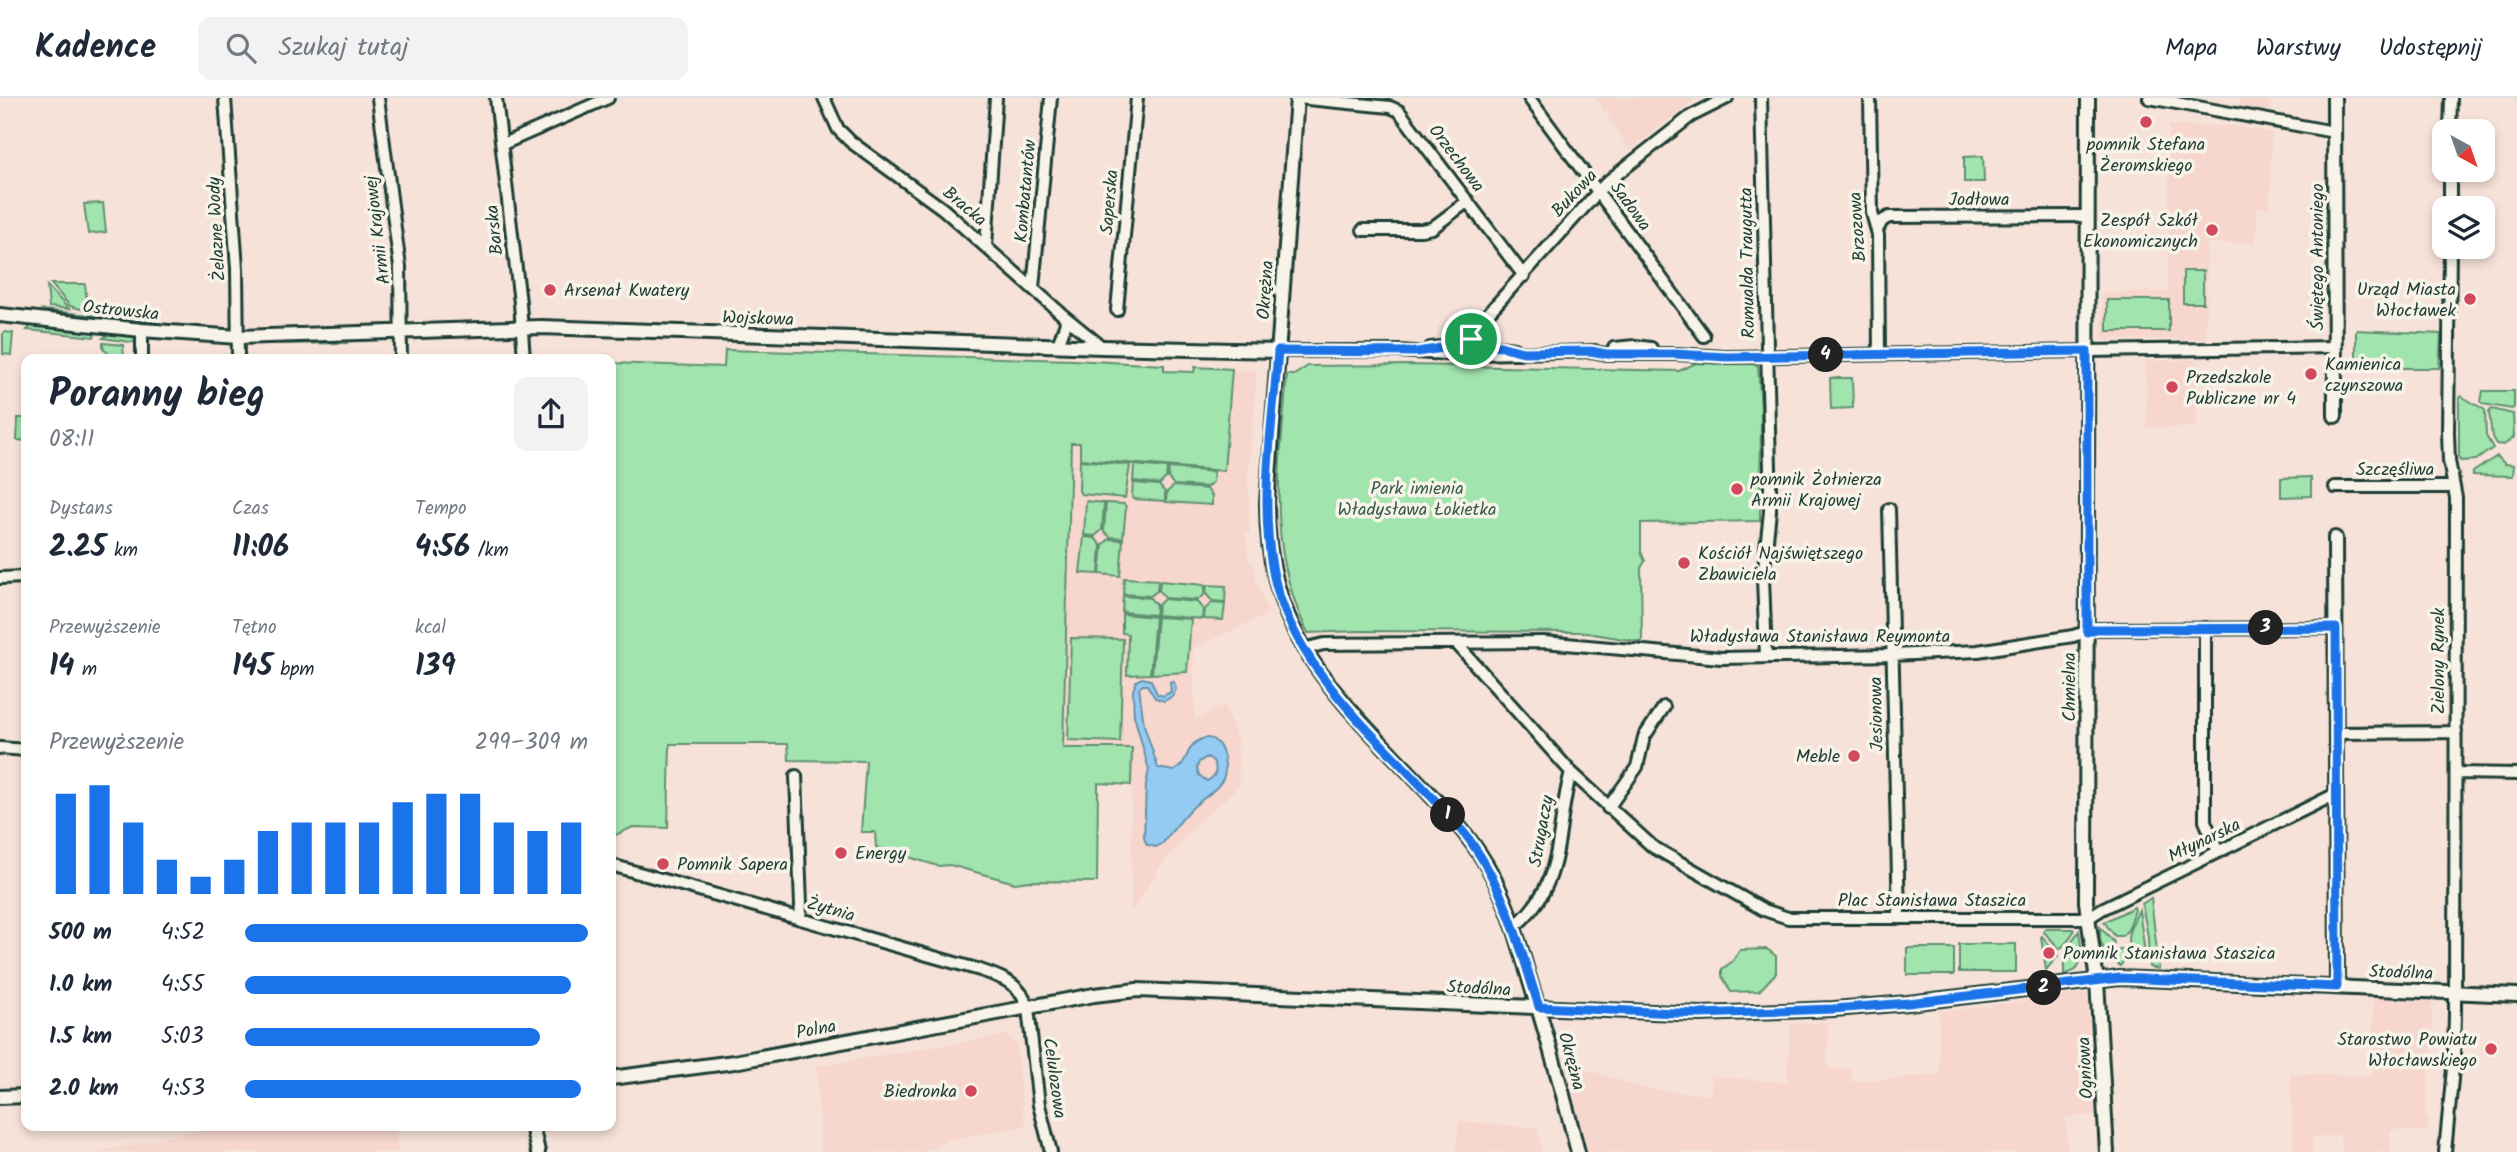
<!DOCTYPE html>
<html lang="pl">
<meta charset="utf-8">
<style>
body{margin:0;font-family:Kalam,sans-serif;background:#f2f2f3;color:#1f2937;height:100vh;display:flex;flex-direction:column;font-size:26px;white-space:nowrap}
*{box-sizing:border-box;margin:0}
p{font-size:23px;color:#747a83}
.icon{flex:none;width:38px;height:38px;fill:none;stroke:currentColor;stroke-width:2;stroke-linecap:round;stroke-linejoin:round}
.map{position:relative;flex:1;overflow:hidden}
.details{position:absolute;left:21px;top:256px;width:595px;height:777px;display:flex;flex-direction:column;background:#fff;border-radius:14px;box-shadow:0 4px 10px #0003}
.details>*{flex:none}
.needle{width:46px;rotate:140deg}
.fabs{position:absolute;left:2432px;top:21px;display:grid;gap:14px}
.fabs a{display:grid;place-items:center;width:63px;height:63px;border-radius:14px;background:#fff;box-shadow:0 4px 10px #0003;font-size:35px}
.pin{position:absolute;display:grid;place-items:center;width:60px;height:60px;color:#fff;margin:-30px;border:4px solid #fff;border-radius:50%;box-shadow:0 2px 7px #0007}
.km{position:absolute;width:35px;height:35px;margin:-18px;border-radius:50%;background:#222;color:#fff;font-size:19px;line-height:35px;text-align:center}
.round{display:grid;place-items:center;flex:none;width:74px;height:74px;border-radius:14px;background:#f2f2f3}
.headline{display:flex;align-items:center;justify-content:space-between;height:119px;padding:0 28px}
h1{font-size:38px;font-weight:700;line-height:52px}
.figures{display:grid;grid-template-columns:repeat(3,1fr);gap:10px;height:119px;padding:7px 28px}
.figures div{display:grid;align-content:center}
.figures b{font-size:30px;font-weight:700}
.figures small{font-size:19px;font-weight:400}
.figures p{font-size:19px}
.chart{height:196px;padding:14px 28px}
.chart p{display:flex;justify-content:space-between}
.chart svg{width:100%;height:126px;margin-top:7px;stroke:#1a73e8;stroke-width:6}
ul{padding:0 28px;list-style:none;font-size:23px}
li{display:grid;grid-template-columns:112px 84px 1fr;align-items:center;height:52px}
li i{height:18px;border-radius:9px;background:#1a73e8}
header{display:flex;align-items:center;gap:42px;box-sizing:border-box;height:98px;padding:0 35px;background:#fff;border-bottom:2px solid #e0e1e3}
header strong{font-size:33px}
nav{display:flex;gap:38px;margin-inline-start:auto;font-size:24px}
.search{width:490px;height:63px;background:#f2f2f3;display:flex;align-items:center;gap:18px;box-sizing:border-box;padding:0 24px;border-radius:14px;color:#747a83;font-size:26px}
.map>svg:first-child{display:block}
.built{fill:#f6d6cd}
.green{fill:#a1e4ae;stroke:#609071;stroke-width:2}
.water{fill:#94cbf3;stroke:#6592a7;stroke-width:2;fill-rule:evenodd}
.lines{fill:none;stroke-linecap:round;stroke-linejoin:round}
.minor-casing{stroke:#1f3d34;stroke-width:16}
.tertiary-casing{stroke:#1f3d34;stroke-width:18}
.minor{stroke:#f7f3e8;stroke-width:10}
.tertiary{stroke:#f7f3e8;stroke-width:12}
.route-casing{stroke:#fff;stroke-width:14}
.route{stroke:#1a73e8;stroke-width:9}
.poi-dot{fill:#d1495b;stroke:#f7f3e8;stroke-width:2.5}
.labels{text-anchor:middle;stroke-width:7;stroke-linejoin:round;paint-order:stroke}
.poi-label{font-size:18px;fill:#1f3d34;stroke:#f7f3e8;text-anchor:start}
.street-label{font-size:18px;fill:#1f3d34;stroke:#f7f3e8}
.park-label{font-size:18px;fill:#395e4c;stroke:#f7f3e8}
</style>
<header>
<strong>Kadence</strong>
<div class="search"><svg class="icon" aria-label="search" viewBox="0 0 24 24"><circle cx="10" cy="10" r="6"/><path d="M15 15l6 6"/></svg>Szukaj tutaj</div>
<nav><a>Mapa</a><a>Warstwy</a><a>Udostępnij</a></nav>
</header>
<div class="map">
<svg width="2517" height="1054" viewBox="0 0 2517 1054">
<rect width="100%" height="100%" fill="#f6e2d8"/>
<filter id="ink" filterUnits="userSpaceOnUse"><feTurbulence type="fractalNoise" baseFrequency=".0143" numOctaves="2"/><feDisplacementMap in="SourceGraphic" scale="14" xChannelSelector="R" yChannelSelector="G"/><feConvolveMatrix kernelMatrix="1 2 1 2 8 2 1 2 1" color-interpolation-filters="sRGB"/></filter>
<g filter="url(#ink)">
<path class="built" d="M1596,0H1696L1630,52Z
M2240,0H2271V13L2240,8Z
M2169,28H2230L2271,34L2270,109L2257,110L2256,145H2207L2206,241L2103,242L2102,195L2168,194Z
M1073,262L1146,268L1164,267V273L1194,274L1195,269L1257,273L1248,381L1250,435L1245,437L1249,465H1254L1256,482L1268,516L1193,550L1195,622L1224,607L1237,640L1239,688L1197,725L1164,764L1131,813L1132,650H1063Z
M2197,262V329L2147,330L2146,263Z
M2087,895L2095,1017L2066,1019L2067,1054H1588L1566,965L1646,991L1711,997L1712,978L1787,985L1791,926L1828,924L1827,971H1851L1852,984L1940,977L1939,914Z
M2373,900L2432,903V943L2425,1020L2428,1021L2427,1034L2394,1031L2390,1036V1054H2342L2340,1037L2312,1039L2313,1054H2294L2290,976L2374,978Z
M1007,937L1017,948L1021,1003L1026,1028L951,1041L922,1054H821L817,968Z
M1459,1023L1537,1030L1542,1054H1456Z
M224,1027H396L398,1054H98Z"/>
<path class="green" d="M1983,58L1984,84H1964V59Z
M103,105L106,134L88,136L84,106Z
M2183,173H2203V205H2183Z
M51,186H85L88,213L70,208Z
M47,188L69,211L49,209Z
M2107,202H2169V233H2107Z
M43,212L158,224L155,228L50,217Z
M33,226L95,234L94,239L27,232Z
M2356,232L2441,236L2439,270H2398L2397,261H2356Z
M5,234L13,235L11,257L3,256V236Z
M110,235L132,237L138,245L103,240Z
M347,242V245L281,246L284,244Z
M103,245L123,247L124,261H113L103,250Z
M725,252L1073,262L1164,267V273L1194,274L1195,269L1232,271L1224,373L1080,361V345H1071L1063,650H1132L1131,687L1098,685L1097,784L1029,783L1015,785L950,767L938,768L876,749L875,734H861L866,663L789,662L788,646H670L668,730L633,729L611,739V265L724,269Z
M1696,265L1753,266L1758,268L1761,311L1760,423L1641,425V454L1645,463L1641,470L1642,544L1581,534L1358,533L1308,535C1265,448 1280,369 1287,277H1294L1308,268L1412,267L1679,273Z
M1830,280H1852L1853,310L1831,311Z
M2483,293H2514V309L2512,311L2483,306L2481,304Z
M2461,298L2485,312L2486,338L2493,350L2476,362L2461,363L2459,361V300Z
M2492,311L2513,316L2514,339L2504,347L2496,346L2492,339L2489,314Z
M18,320H26V343L17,342Z
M2497,358L2505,366L2514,367L2513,378L2473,377V374Z
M1080,362L1130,367L1125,400L1081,396L1079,393Z
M1134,367L1167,370L1166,380L1160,386L1133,383Z
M1169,370L1214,374L1213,384L1207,389L1174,387L1168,380Z
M2311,379V398L2281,399V380Z
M1133,385L1159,387L1165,394V403L1134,401L1132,397Z
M1174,388L1207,391L1212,398V407L1166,404L1167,394Z
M1086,403L1104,405L1102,432L1095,438L1084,437Z
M1106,405L1124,406L1126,409L1123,440L1110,439L1104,433Z
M1084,439L1095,440L1101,447L1099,476L1080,475Z
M1109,441L1123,442L1120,478L1100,476L1103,447Z
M1124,480L1158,482L1157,493L1150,498L1123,496Z
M1160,483L1205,487L1204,497L1197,502L1165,500L1159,493Z
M1207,487L1226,488L1225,504L1212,503L1206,496Z
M1123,498L1150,500L1156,507L1155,517L1122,514Z
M1164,501L1197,504L1203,511L1202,521L1157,517L1158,507Z
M1212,505L1225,506L1223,522L1204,521L1205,511Z
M1122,516L1155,519L1150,576L1127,577L1128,536L1122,535Z
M1157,519L1191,521L1187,574L1152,576Z
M1071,540L1123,541L1120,644L1068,642Z
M2151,800L2159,871L2149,869L2148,839L2142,806Z
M2134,809L2135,812L2128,832L2122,838H2115L2104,824Z
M2139,812L2146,862L2144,863C2120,848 2127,836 2139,812Z
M2100,829L2114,844L2113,849L2105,854L2100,842Z
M2045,831H2073L2074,833L2067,844L2060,851L2044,834Z
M2079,833L2082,855L2068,854L2067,850Z
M2042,838L2058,858L2046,872L2041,839Z
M1959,846H2016V874H1959Z
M1907,850H1954V877H1907Z
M1767,851L1776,858V875L1759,893L1731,894L1722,878V871L1733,863L1740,852Z
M2124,851L2128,855L2130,862L2124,863L2120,868L2105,856Z
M2070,858L2082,860L2076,872L2064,877V864Z"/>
<path class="water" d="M1142,580L1151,582L1157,596L1163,598L1171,594L1170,584H1174L1176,591L1173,598L1164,603L1155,600L1147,587H1143L1139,590L1144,627L1158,670L1174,673C1177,671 1180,669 1182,666C1189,657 1189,645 1202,641C1222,634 1229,668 1223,681C1216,694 1201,701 1191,711C1181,722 1171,734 1163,745L1156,749L1147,747L1144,740L1146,686L1149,672L1134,617L1133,593L1136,583ZM1207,659L1213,663C1218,671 1216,679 1207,683L1199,677L1197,670L1199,664Z"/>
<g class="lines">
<defs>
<path id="minor" d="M225,0L237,171L238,261
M378,0L400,169L401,261
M496,0L520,205L524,261
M824,0L838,31L851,44L943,111L1065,219L1066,225L1058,247
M1297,0L1390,9L1399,13L1524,178
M1529,0L1704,238
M1761,0L1770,371V413L1763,480L1766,559
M1870,0L1872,115L1878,137L1879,256
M2149,0L2334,34
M2450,33L2451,0
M503,46L608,0
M2450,110V72
M1363,132H1421L1432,130L1468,103
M1877,132L1882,123L1889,119L2088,118
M986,148L996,0
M1033,190L1051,0
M1117,212L1137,0
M1065,219L1102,249
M1471,241L1484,220L1607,84L1691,18L1727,0
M1460 250a9 9 0 1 1 18 0a9 9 0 1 1-18 0Z
M1477,246L1514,251
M1430,250L1461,247
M1614,250L1635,248L1651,250
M1278,253H1399L1446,256L1461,254
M1591,253L1606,256H1676L1727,259L2335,249
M1476,256L1595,253
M142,261V232
M2335,389H2454
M1889,411L1899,820
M0,480L26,479
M2205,530V723L2218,754
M1456,545L1571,674L1653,749L1764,812L1788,820H2088L2102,811L2336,696
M1303,551L1324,546L1544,544L1721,560L1892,557L1978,553L2073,538L2096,531L2336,530
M2336,635L2456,634
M0,650L26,652
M2456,675L2517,676
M796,678L801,807L800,821
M1608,710L1637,669L1644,639L1664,609
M611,767L980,872C1001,879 1022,886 1028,910L1039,1007L1051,1054
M1514,829C1567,785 1554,734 1571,674
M2445,1054L2454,960L2455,914L2456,400L2449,363L2448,335L2450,149"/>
<path id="tertiary" d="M1297,0L1267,404C1266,539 1336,597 1422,688C1445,712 1469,737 1486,766C1507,801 1518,841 1529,880C1547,938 1563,995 1578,1054
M2088,0L2086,804L2097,883L2107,1054
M2334,0L2335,318
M0,217L142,232L238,239L541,229L1102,249L1278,253
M2335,440L2337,889
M611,980L734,964L1094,897L1137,892L1700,916L1834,911L1908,905L2120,880L2517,897
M0,999L26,998
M532,1027L538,1054"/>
</defs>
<use href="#minor" class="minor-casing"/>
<use href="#tertiary" class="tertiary-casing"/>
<use href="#minor" class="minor"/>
<use href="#tertiary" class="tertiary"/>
</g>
</g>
<g class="lines" filter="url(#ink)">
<defs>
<path id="route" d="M1471,241L1477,246L1500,248L1523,254L1591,253L1606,256H1675L1727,259L2087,253V534L2096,531L2336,530L2337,889L2120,880L1908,905L1833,911L1700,916L1539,909C1521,852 1506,793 1471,744C1459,727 1443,711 1429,696C1368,630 1292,567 1273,474C1259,402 1273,325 1278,253L1417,254L1461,247L1466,242Z"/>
</defs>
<use href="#route" class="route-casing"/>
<use href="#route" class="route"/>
</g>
<g class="poi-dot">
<circle cx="2146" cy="24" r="7"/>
<circle cx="2212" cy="132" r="7"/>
<circle cx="550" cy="192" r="7"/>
<circle cx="2470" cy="201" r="7"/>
<circle cx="2311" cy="276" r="7"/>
<circle cx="2172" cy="289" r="7"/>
<circle cx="1737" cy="391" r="7"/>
<circle cx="1684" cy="465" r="7"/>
<circle cx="1854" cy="658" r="7"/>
<circle cx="841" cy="755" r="7"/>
<circle cx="663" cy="766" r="7"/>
<circle cx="2049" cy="855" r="7"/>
<circle cx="2491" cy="951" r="7"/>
<circle cx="971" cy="993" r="7"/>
</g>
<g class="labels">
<g class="poi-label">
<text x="2146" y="52" text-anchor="middle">pomnik Stefana<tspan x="2146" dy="21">Żeromskiego</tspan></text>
<text x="2198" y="128" text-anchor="end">Zespół Szkół<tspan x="2198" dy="21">Ekonomicznych</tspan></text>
<text x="2456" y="197" text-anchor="end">Urząd Miasta<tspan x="2456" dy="21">Włocławek</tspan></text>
<text x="564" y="198">Arsenał Kwatery</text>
<text x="2325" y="272">Kamienica<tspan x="2325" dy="21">czynszowa</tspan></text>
<text x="2186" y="285">Przedszkole<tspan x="2186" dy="21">Publiczne nr 4</tspan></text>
<text x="1751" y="387">pomnik Żołnierza<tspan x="1751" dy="21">Armii Krajowej</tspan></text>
<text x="1698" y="461">Kościół Najświętszego<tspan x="1698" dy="21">Zbawiciela</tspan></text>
<text x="1840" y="664" text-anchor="end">Meble</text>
<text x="855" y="761">Energy</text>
<text x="677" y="772">Pomnik Sapera</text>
<text x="2063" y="861">Pomnik Stanisława Staszica</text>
<text x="2477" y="947" text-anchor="end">Starostwo Powiatu<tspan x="2477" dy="21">Włocławskiego</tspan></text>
<text x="957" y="999" text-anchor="end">Biedronka</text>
</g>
<g class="street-label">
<text transform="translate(1457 60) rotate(53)" y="6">Orzechowa</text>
<text transform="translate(1025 93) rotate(-85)" y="6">Kombatantów</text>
<text transform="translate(1574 95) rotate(-47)" y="6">Bukowa</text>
<text x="1979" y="107">Jodłowa</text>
<text transform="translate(1109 104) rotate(-85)" y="6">Saperska</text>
<text transform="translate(965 108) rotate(40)" y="6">Bracka</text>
<text transform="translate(1631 108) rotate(54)" y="6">Sadowa</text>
<text transform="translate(1857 129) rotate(-94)" y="6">Brzozowa</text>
<text transform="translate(216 131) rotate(-93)" y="6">Żelazne Wody</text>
<text transform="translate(377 132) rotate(-97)" y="6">Armii Krajowej</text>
<text transform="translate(494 132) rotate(-96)" y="6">Barska</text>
<text transform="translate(2317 159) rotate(-90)" y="6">Świętego Antoniego</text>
<text transform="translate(1747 165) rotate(-91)" y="6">Romualda Traugutta</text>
<text transform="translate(1265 192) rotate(-86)" y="6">Okrężna</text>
<text transform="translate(121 212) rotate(6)" y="6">Ostrowska</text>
<text transform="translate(758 220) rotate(2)" y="6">Wojskowa</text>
<text x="2395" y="377">Szczęśliwa</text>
<text x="1820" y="544">Władysława Stanisława Reymonta</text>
<text transform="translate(2438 563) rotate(-90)" y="6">Zielony Rynek</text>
<text transform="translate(2069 589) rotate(-90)" y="6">Chmielna</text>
<text transform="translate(1876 616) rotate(-91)" y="6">Jesionowa</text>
<text transform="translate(1541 733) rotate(-80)" y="6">Strugaczy</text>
<text transform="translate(2204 742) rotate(-26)" y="6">Młynarska</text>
<text x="1932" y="808">Plac Stanisława Staszica</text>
<text transform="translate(831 811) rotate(16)" y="6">Żytnia</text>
<text transform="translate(2401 874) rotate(2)" y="6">Stodólna</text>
<text transform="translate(1479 890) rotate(3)" y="6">Stodólna</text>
<text transform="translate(816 931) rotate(-10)" y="6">Polna</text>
<text transform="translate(1572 963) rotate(75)" y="6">Okrężna</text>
<text transform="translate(2085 970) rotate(-93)" y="6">Ogniowa</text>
<text transform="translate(1055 980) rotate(82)" y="6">Celulozowa</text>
</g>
<g class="park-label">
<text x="1417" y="396">Park imienia<tspan x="1417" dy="21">Władysława Łokietka</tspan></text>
</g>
</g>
</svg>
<div class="fabs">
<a><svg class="needle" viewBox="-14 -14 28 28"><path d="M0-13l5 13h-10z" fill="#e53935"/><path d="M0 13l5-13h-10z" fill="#747a83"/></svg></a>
<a><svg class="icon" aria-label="layers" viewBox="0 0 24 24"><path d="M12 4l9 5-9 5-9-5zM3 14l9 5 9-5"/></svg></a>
</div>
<div class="pin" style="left:1471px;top:241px;background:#1e9e55"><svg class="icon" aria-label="arrive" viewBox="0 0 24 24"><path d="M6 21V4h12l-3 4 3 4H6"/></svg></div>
<b class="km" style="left:1448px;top:717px">1</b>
<b class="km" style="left:2044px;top:890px">2</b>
<b class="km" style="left:2266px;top:530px">3</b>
<b class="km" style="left:1826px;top:257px">4</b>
<section class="details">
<div class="headline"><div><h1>Poranny bieg</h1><p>08:11</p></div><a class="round"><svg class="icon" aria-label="share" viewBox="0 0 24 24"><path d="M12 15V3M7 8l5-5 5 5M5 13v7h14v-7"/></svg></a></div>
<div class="figures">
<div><p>Dystans</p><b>2.25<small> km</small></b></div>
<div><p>Czas</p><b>11:06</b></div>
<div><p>Tempo</p><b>4:56<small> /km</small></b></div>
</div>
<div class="figures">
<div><p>Przewyższenie</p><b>14<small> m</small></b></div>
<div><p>Tętno</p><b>145<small> bpm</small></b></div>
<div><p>kcal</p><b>139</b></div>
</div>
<div class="chart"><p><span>Przewyższenie</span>299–309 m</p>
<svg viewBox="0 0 160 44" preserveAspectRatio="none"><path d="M5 44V9M15 44V6M25 44V19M35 44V32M45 44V38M55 44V32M65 44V22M75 44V19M85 44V19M95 44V19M105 44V12M115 44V9M125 44V9M135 44V19M145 44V22M155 44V19"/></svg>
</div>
<ul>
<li><b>500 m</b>4:52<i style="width:100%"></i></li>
<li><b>1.0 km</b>4:55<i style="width:95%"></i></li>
<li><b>1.5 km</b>5:03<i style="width:86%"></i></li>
<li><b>2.0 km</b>4:53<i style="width:98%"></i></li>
</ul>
</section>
</div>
